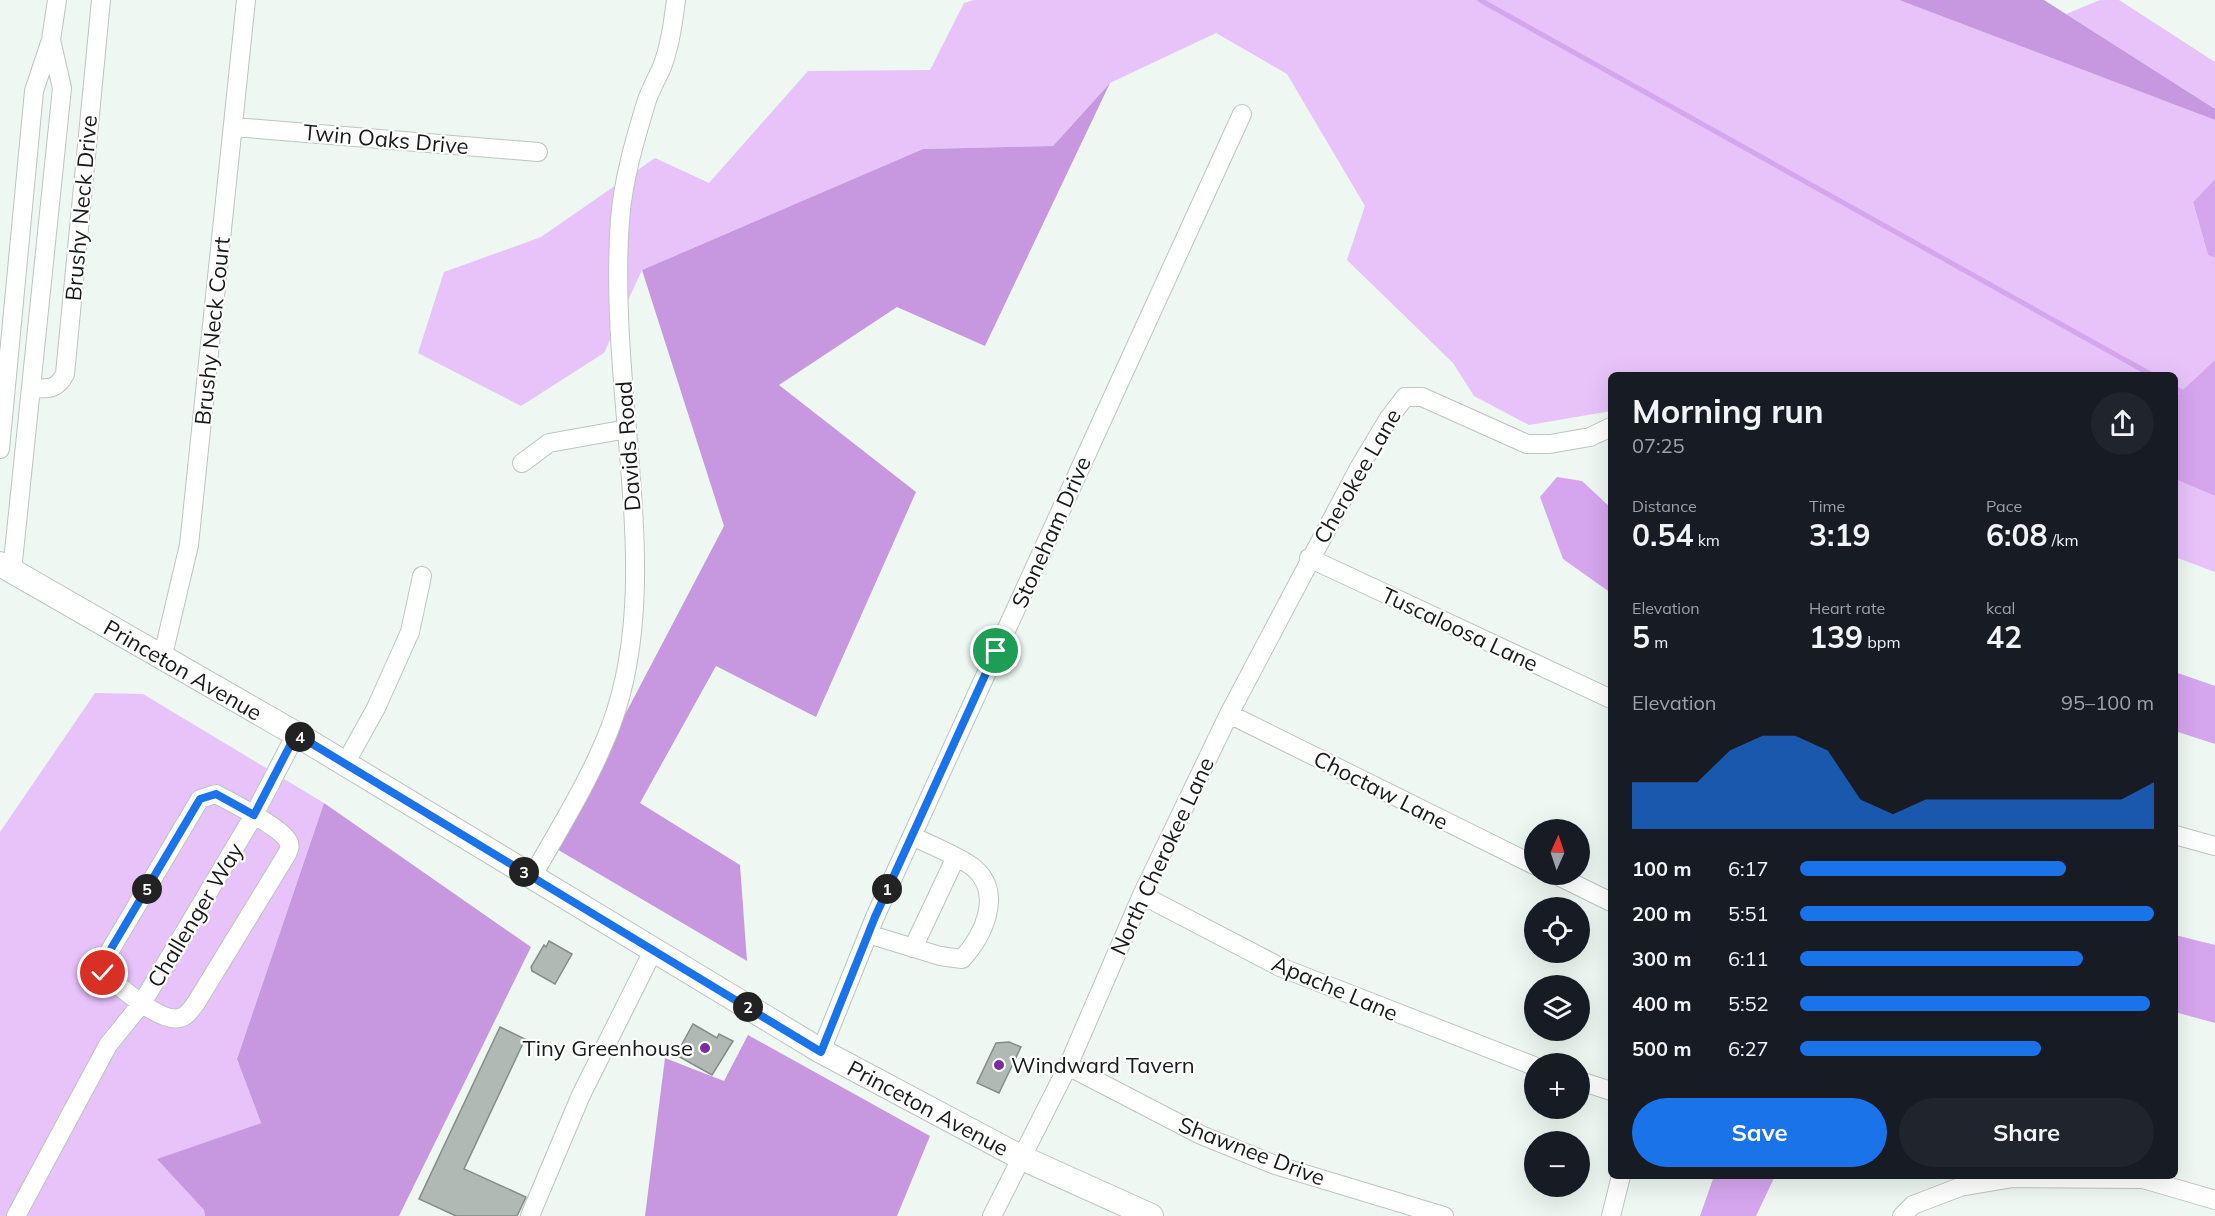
<!DOCTYPE html>
<meta charset="utf-8">
<style>
body{margin:0;font-family:Mulish,sans-serif;background:#20242c;color:#f1f3f6;height:100vh;display:flex;flex-direction:column;font-size:22px;white-space:nowrap}
*{box-sizing:border-box;margin:0}
p{font-size:20px;color:#9ea1a6}
.icon{flex:none;width:33px;height:33px;fill:none;stroke:currentColor;stroke-width:2;stroke-linecap:round;stroke-linejoin:round}
.map{position:relative;flex:1;overflow:hidden}
.drawer{position:absolute;left:1608px;top:372px;width:570px;height:807px;display:flex;flex-direction:column;background:#171b24;border-radius:9px;box-shadow:0 6px 24px #0002}
.drawer>*{flex:none}
.needle{width:39px;rotate:3deg}
.buttons{position:absolute;left:1524px;top:819px;display:grid;gap:12px}
.buttons a{display:grid;place-items:center;width:66px;height:66px;border-radius:50%;background:#171b24;box-shadow:0 6px 24px #0002;font-size:30px}
.pin{position:absolute;display:grid;place-items:center;width:51px;height:51px;color:#fff;margin:-26px;border:3px solid #fff;border-radius:50%;box-shadow:0 2px 6px #0007}
.km{position:absolute;width:30px;height:30px;margin:-15px;border-radius:50%;background:#222;color:#fff;font-size:16px;line-height:30px;text-align:center}
.round{display:grid;place-items:center;flex:none;width:63px;height:63px;border-radius:32px;background:#20242c}
.overview{display:flex;align-items:center;justify-content:space-between;height:102px;padding:0 24px}
h1{font-size:33px;font-weight:700;line-height:45px}
.stats{display:grid;grid-template-columns:repeat(3,1fr);gap:9px;height:102px;padding:6px 24px}
.stats div{display:grid;align-content:center}
.stats b{font-size:30px;font-weight:700}
.stats small{font-size:16px;font-weight:400}
.stats p{font-size:16px}
.chart{height:168px;padding:12px 24px}
.chart p{display:flex;justify-content:space-between}
.chart svg{width:100%;height:108px;margin-top:6px;fill:#1a73e8;opacity:.7}
.action{display:flex;gap:12px;margin-top:auto;padding:12px 24px}
.action a{flex:1;height:69px;border-radius:36px;background:#1a73e8;color:#fff;font-size:24px;font-weight:700;line-height:69px;text-align:center}
.action a+a{background:#20242c;color:#f1f3f6}
ul{padding:0 24px;list-style:none;font-size:20px}
li{display:grid;grid-template-columns:96px 72px 1fr;align-items:center;height:45px}
li i{height:15px;border-radius:8px;background:#1a73e8}
.map>svg:first-child{display:block}
.green{fill:#e7c3fa}
.forest{fill:#c798e0}
.water{fill:#d5a5ee}
.lines{fill:none;stroke-linecap:round;stroke-linejoin:round}
.stream{stroke:#d5a5ee;stroke-width:5}
.building{fill:#b0b9b4;stroke:#858d89;stroke-width:1.5}
.minor-casing{stroke:#bcc5c0;stroke-width:20}
.major-casing{stroke:#bcc5c0;stroke-width:26}
.minor{stroke:#fff;stroke-width:18}
.major{stroke:#fff;stroke-width:24}
.route-casing{stroke:#fff;stroke-width:12}
.route{stroke:#1a73e8;stroke-width:8}
.poi-dot{fill:#7c2e9f;stroke:#fff;stroke-width:2}
.labels{text-anchor:middle;stroke-width:4.5;stroke-linejoin:round;paint-order:stroke}
.street-label{font-size:22px;fill:#181b1a;stroke:#fff}
.poi-label{font-size:22px;fill:#181b1a;stroke:#fff;text-anchor:end}
</style>
<div class="map">
<svg width="2215" height="1216" viewBox="0 0 2215 1216">
<rect width="100%" height="100%" fill="#eef7f2"/>
<path class="green" d="M974,0H1899L2215,120V179L2193,202L2208,255L2215,258V360L2175,397V375H1611V411L1529,425L1474,396L1453,363L1347,260L1365,206L1287,74L1216,33L1110,83L1053,146L923,149L642,270L604,353L521,406L418,353L444,272L541,237L655,158L709,183L808,71L930,70L964,3Z
M2100,0H2119L2215,62V109L2066,14Z
M2175,479L2215,496V572L2175,557Z
M95,693L143,694L324,803L237,1059L261,1123L158,1159L204,1210L205,1216H0V832Z"/>
<path class="forest" d="M1899,0H2044L2215,109V120Z
M1110,83L985,346L897,307L779,385L916,492L816,717L716,666L640,803L740,865L747,961L555,848L724,526L642,270L923,149L1053,146Z
M324,803L531,947L399,1216H205L204,1210L157,1159L261,1123L237,1059Z
M748,1035L930,1136L897,1216H645L665,1058L724,1081Z"/>
<path class="water" d="M2215,179V258L2208,255L2193,202Z
M2215,360V496L2175,479V397Z
M1557,477L1582,481L1611,508V593L1563,559L1540,497Z
M2175,672L2215,686V744L2175,731Z
M2175,935L2215,945V1023L2175,1012Z
M1714,1176H1775L1756,1216H1700Z"/>
<g class="lines">
<path class="stream" d="M1480,0L2152,375
M2175,388L2187,395"/>
</g>
<path class="building" d="M549,941L572,954L555,984L532,971L531,967L544,945L546,947Z
M693,1024L717,1038L719,1034L733,1041L712,1075L676,1055Z
M500,1027L525,1039L464,1169L526,1197L517,1216H456L419,1199Z
M1009,1042L1021,1047L999,1093L977,1083L996,1043Z"/>
<g class="lines">
<defs>
<path id="minor" d="M234,127L538,152
M31,388C48,389 57,390 65,374L101,0
M0,449L34,91L51,40L57,0
M522,463L549,443L627,429
M1309,558L1611,699
M12,571L62,88L51,40
M162,659L189,545L246,0
M1229,714L1534,865
M345,764L376,708L410,632L422,576
M216,794C232,803 281,827 288,841C291,846 289,849 287,854L196,1003C191,1009 187,1017 179,1018C160,1023 118,985 103,973L102,964L200,799Z
M2175,835L2215,846
M1554,874L1611,902
M532,877C559,829 590,780 610,728C646,634 635,527 627,430C621,361 615,289 620,220C623,180 635,139 647,100C651,89 657,78 662,67C670,46 673,23 676,0
M1142,895L1280,967L1534,1066
M868,934L940,956L962,959C983,936 1004,894 974,868C961,857 928,844 912,836
M913,948L955,859
M821,1051L875,917L1242,114
M1068,1066L1201,1135L1275,1165L1444,1216
M1580,1081L1611,1091
M16,1216L108,1045L142,1003L177,945L254,815L296,734
M530,1216L581,1095L653,951
M992,1216L1068,1066L1142,895L1229,714L1359,468L1389,418L1405,397H1422L1527,444H1550L1590,437L1611,427
M1611,1216L1621,1176
M1902,1216L1913,1205L1960,1187L2013,1178L2143,1179L2215,1200"/>
<path id="major" d="M0,564L296,734L821,1051L1020,1157L1151,1216"/>
</defs>
<use href="#minor" class="minor-casing"/>
<use href="#major" class="major-casing"/>
<use href="#minor" class="minor"/>
<use href="#major" class="major"/>
</g>
<g class="lines">
<defs>
<path id="route" d="M103,973L102,964L200,799L216,794L254,815L296,734L821,1052L875,917L996,651"/>
</defs>
<use href="#route" class="route-casing"/>
<use href="#route" class="route"/>
</g>
<g class="poi-dot">
<circle cx="705" cy="1048" r="6"/>
<circle cx="999" cy="1065" r="6"/>
</g>
<g class="labels">
<g class="street-label">
<text transform="translate(386 139) rotate(5)" y="8">Twin Oaks Drive</text>
<text transform="translate(81 208) rotate(-85)" y="8">Brushy Neck Drive</text>
<text transform="translate(212 331) rotate(-84)" y="8">Brushy Neck Court</text>
<text transform="translate(628 446) rotate(-94)" y="8">Davids Road</text>
<text transform="translate(1357 476) rotate(-60)" y="8">Cherokee Lane</text>
<text transform="translate(1051 532) rotate(-66)" y="8">Stoneham Drive</text>
<text transform="translate(1460 629) rotate(25)" y="8">Tuscaloosa Lane</text>
<text transform="translate(183 670) rotate(30)" y="8">Princeton Avenue</text>
<text transform="translate(1381 790) rotate(27)" y="8">Choctaw Lane</text>
<text transform="translate(1162 856) rotate(-65)" y="8">North Cherokee Lane</text>
<text transform="translate(195 915) rotate(-59)" y="8">Challenger Way</text>
<text transform="translate(1335 988) rotate(23)" y="8">Apache Lane</text>
<text transform="translate(928 1108) rotate(28)" y="8">Princeton Avenue</text>
<text transform="translate(1252 1151) rotate(21)" y="8">Shawnee Drive</text>
</g>
<g class="poi-label">
<text x="693" y="1056">Tiny Greenhouse</text>
<text x="1011" y="1073" text-anchor="start">Windward Tavern</text>
</g>
</g>
</svg>
<div class="buttons">
<a><svg class="needle" viewBox="-14 -14 28 28"><path d="M0-13l5 13h-10z" fill="#e53935"/><path d="M0 13l5-13h-10z" fill="#9ea1a6"/></svg></a>
<a><svg class="icon" aria-label="locate" viewBox="0 0 24 24"><circle cx="12" cy="12" r="6"/><path d="M12 2v4M12 18v4M2 12h4M18 12h4"/></svg></a>
<a><svg class="icon" aria-label="layers" viewBox="0 0 24 24"><path d="M12 4l9 5-9 5-9-5zM3 14l9 5 9-5"/></svg></a>
<a>+</a>
<a>−</a>
</div>
<div class="pin" style="left:996px;top:651px;background:#1e9e55"><svg class="icon" aria-label="arrive" viewBox="0 0 24 24"><path d="M6 21V4h12l-3 4 3 4H6"/></svg></div>
<div class="pin" style="left:103px;top:973px;background:#d93025"><svg class="icon" aria-label="check" viewBox="0 0 24 24"><path d="M5 12l5 5 9-10"/></svg></div>
<b class="km" style="left:887px;top:889px">1</b>
<b class="km" style="left:748px;top:1007px">2</b>
<b class="km" style="left:524px;top:872px">3</b>
<b class="km" style="left:300px;top:737px">4</b>
<b class="km" style="left:147px;top:889px">5</b>
<section class="drawer">
<div class="overview"><div><h1>Morning run</h1><p>07:25</p></div><a class="round"><svg class="icon" aria-label="share" viewBox="0 0 24 24"><path d="M12 15V3M7 8l5-5 5 5M5 13v7h14v-7"/></svg></a></div>
<div class="stats">
<div><p>Distance</p><b>0.54<small> km</small></b></div>
<div><p>Time</p><b>3:19</b></div>
<div><p>Pace</p><b>6:08<small> /km</small></b></div>
</div>
<div class="stats">
<div><p>Elevation</p><b>5<small> m</small></b></div>
<div><p>Heart rate</p><b>139<small> bpm</small></b></div>
<div><p>kcal</p><b>42</b></div>
</div>
<div class="chart"><p><span>Elevation</span>95–100 m</p>
<svg viewBox="0 0 160 44" preserveAspectRatio="none"><path d="M0 44V25L10 25L20 25L30 12L40 6L50 6L60 12L70 32L80 38L90 32L100 32L110 32L120 32L130 32L140 32L150 32L160 25V44z"/></svg>
</div>
<ul>
<li><b>100 m</b>6:17<i style="width:75%"></i></li>
<li><b>200 m</b>5:51<i style="width:100%"></i></li>
<li><b>300 m</b>6:11<i style="width:80%"></i></li>
<li><b>400 m</b>5:52<i style="width:99%"></i></li>
<li><b>500 m</b>6:27<i style="width:68%"></i></li>
</ul>
<div class="action"><a>Save</a><a>Share</a></div>
</section>
</div>
